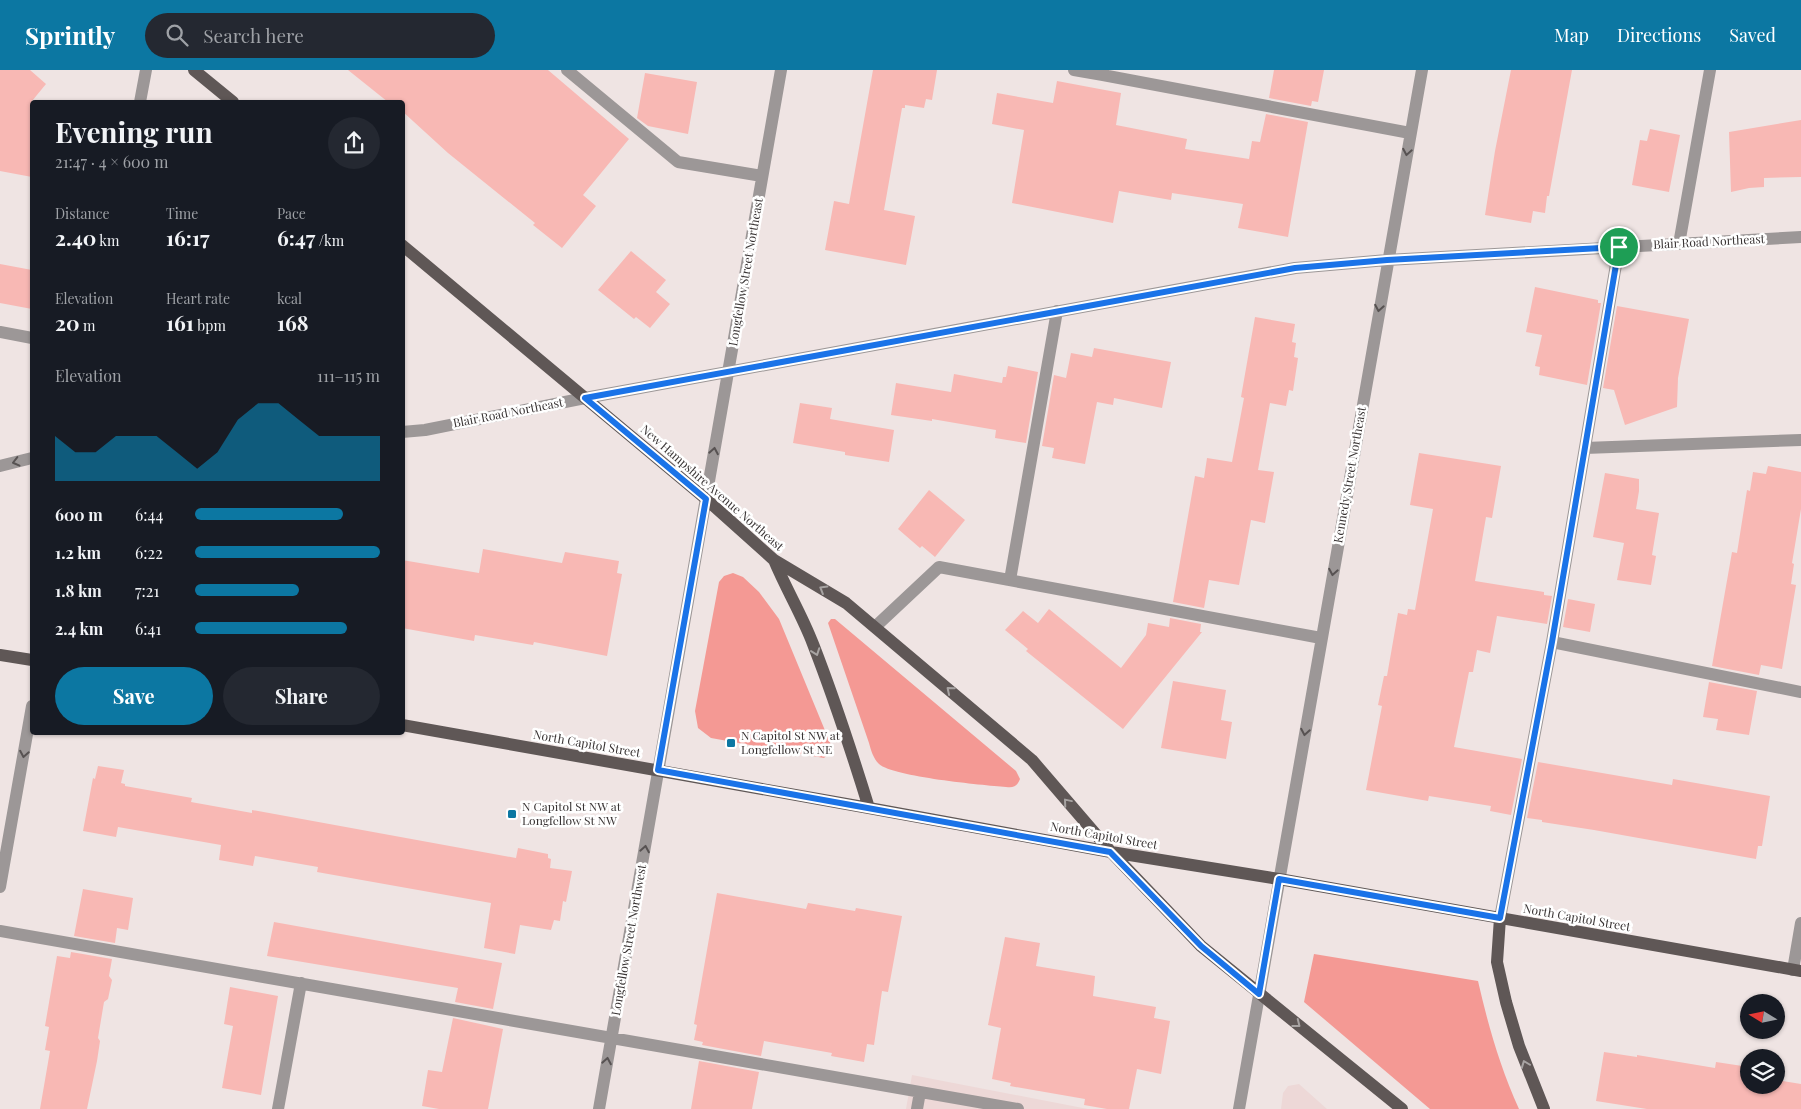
<!DOCTYPE html>
<meta charset="utf-8">
<style>
body{margin:0;font-family:"Playfair Display",serif;background:#242831;color:#f1f3f6;height:100vh;display:flex;flex-direction:column;font-size:19px;white-space:nowrap}
*{box-sizing:border-box;margin:0}
p{font-size:16px;color:#9ea1a6}
.icon{flex:none;width:28px;height:28px;fill:none;stroke:currentColor;stroke-width:2;stroke-linecap:round;stroke-linejoin:round}
.map{position:relative;flex:1;overflow:hidden}
.panel{position:absolute;left:30px;top:30px;width:375px;height:635px;display:flex;flex-direction:column;background:#171b24;border-radius:5px;box-shadow:0 1px 4px #0004}
.panel>*{flex:none}
.needle{width:32px;rotate:280deg}
.fabs{position:absolute;left:1740px;top:924px;display:grid;gap:10px}
.fabs a{display:grid;place-items:center;width:45px;height:45px;border-radius:50%;background:#171b24;box-shadow:0 1px 4px #0004;font-size:25px}
.pin{position:absolute;display:grid;place-items:center;width:42px;height:42px;color:#fff;margin:-21px;border:2px solid #fff;border-radius:50%;box-shadow:0 1px 5px #0007}
.round{display:grid;place-items:center;flex:none;width:52px;height:52px;border-radius:26px;background:#242831}
.summary{display:flex;align-items:center;justify-content:space-between;height:85px;padding:0 25px}
h1{font-size:28px;font-weight:700;line-height:38px}
.metrics{display:grid;grid-template-columns:repeat(3,1fr);gap:8px;height:85px;padding:5px 25px}
.metrics div{display:grid;align-content:center}
.metrics b{font-size:21px;font-weight:700}
.metrics small{font-size:14px;font-weight:400}
.metrics p{font-size:14px}
.chart{height:140px;padding:10px 25px}
.chart p{display:flex;justify-content:space-between}
.chart svg{width:100%;height:90px;margin-top:5px;fill:#0c77a2;opacity:.7}
.primary-button{display:flex;gap:10px;margin-top:auto;padding:10px 25px}
.primary-button a{flex:1;height:58px;border-radius:30px;background:#0c77a2;color:#fff;font-size:20px;font-weight:700;line-height:58px;text-align:center}
.primary-button a+a{background:#242831;color:#f1f3f6}
ul{padding:0 25px;list-style:none;font-size:16px}
li{display:grid;grid-template-columns:80px 60px 1fr;align-items:center;height:38px}
li i{height:12px;border-radius:6px;background:#0c77a2}
header{display:flex;align-items:center;gap:30px;box-sizing:border-box;height:70px;padding:0 25px;background:#0c77a2;color:#fff}
header strong{font-size:24px}
nav{display:flex;gap:28px;margin-inline-start:auto;font-size:18px}
.search{width:350px;height:45px;background:#242831;display:flex;align-items:center;gap:12px;box-sizing:border-box;padding:0 18px;border-radius:28px;color:#9ea1a6;font-size:19px}
.map>svg:first-child{display:block}
.built{fill:#edd8d7}
.green{fill:#f49994}
.building{fill:#f8b8b4}
.lines{fill:none;stroke-linecap:round;stroke-linejoin:round}
.minor{stroke:#9c9797;stroke-width:12}
.major{stroke:#5f5756;stroke-width:12}
.oneway{stroke:#575252}
.oneway2{stroke:#a7a3a2}
.route-casing{stroke:#fff;stroke-width:10}
.route{stroke:#1a73e8;stroke-width:6}
.poi-dot{fill:#0c77a2;stroke:#fff;stroke-width:2}
.labels{text-anchor:middle;stroke-width:5;stroke-linejoin:round;paint-order:stroke}
.street-label{font-size:12px;fill:#393434;stroke:#fff}
.poi-label{font-size:12px;fill:#393434;stroke:#fff;text-anchor:start}
</style>
<header>
<strong>Sprintly</strong>
<div class="search"><svg class="icon" aria-label="search" viewBox="0 0 24 24"><circle cx="10" cy="10" r="6"/><path d="M15 15l6 6"/></svg>Search here</div>
<nav><a>Map</a><a>Directions</a><a>Saved</a></nav>
</header>
<div class="map">
<svg width="1801" height="1039" viewBox="0 0 1801 1039">
<rect width="100%" height="100%" fill="#efe4e3"/>
<path class="built" d="M912,1005L1088,1039H906Z
M1299,1014L1327,1039H1281L1283,1023L1288,1016Z"/>
<path class="green" d="M733,503L743,507L759,522L779,549L831,675V681L824,688L711,668L698,658L695,641L719,512L724,506Z
M831,549H835L1016,701L1020,709C1017,717 1013,718 1006,717C982,715 894,707 879,694C873,688 871,680 869,673L828,553Z
M1314,884L1478,911C1488,955 1500,997 1519,1039H1430L1304,932Z"/>
<path class="building" d="M0,0H30L46,14L32,31V107L0,101Z
M348,0H548L629,69L583,125L596,136L562,178L533,155L535,153L448,83L402,41V32H388Z
M873,0H937L932,30L926,29L924,38L905,35V38H902L884,140L915,146L906,195L825,180L834,131L849,134Z
M1274,0H1324L1318,32L1312,31L1311,36L1269,28Z
M1511,0H1572L1549,126H1547L1545,143L1533,141L1531,153L1485,145L1495,81Z
M645,3L697,12L688,64L648,56L637,48Z
M1057,11L1121,23L1116,55L1187,69L1185,79L1249,89L1252,71L1260,72L1266,44L1308,52L1288,167L1238,158L1243,134L1172,123L1171,130L1119,121L1113,153L1012,133L1024,60L992,54L997,23L1053,33Z
M1801,50V107L1764,108V117L1749,118L1731,122L1729,62Z
M1650,59L1680,65L1669,122L1632,115L1640,70L1647,71Z
M631,181L666,210L656,222L670,234L650,258L636,247L634,249L598,220Z
M0,194L32,200V239L0,233Z
M1535,217L1598,230V233H1601L1587,315L1539,305L1540,297L1535,296L1542,265L1526,262Z
M1617,236L1689,249L1678,308L1677,337L1625,355L1614,320L1603,318Z
M1255,247L1295,254L1292,272L1296,273L1294,287L1298,288L1293,321L1289,320L1286,336L1270,333L1258,400L1274,402L1265,453L1251,450L1239,515L1209,510L1204,538L1173,532L1195,406L1204,408L1207,388L1232,392L1244,328L1241,327Z
M1094,278L1171,292L1162,338L1114,328L1113,335L1097,332L1085,394L1052,388L1054,378L1042,376L1054,305L1066,308L1071,283L1092,287Z
M1008,296L1038,302L1026,373L995,368L996,360L932,349V351L891,345L896,313L951,322L954,304L1002,313L1003,307H1006Z
M800,333L832,338L830,349L894,360L889,392L845,385V382L793,373Z
M1419,383L1501,396L1492,448L1486,447L1475,511L1544,522V525L1552,526L1547,554L1497,546L1490,583L1477,580L1473,602H1469L1454,677L1522,689L1511,745L1490,741L1491,736L1429,726L1428,731L1366,720L1382,636L1378,635L1384,606H1387L1398,543L1407,545L1408,539L1415,540L1433,439L1410,435Z
M1768,396L1801,402V439L1792,493L1794,494L1791,514L1796,515L1782,599L1761,595L1759,605L1712,596L1732,482L1737,483L1747,420L1750,421L1753,402L1766,404Z
M1605,403L1639,409V421L1636,439L1659,443L1652,485L1656,486L1651,515L1617,510L1624,473L1593,467Z
M929,420L965,450L935,487L922,476L920,478L898,459Z
M483,479L562,493L565,482L619,491L617,503L622,504L607,586L534,572L533,575L475,565L474,571L402,558V490L479,503Z
M1568,529L1595,534L1590,562L1563,557Z
M1049,539L1121,598L1146,565L1148,553L1169,557L1170,548L1201,554L1200,562H1202L1123,659L1026,581L1028,579L1005,560L1023,541L1038,553Z
M1173,611L1226,620L1221,650L1232,652L1226,689L1161,678Z
M1709,612L1757,621L1749,665L1716,660L1718,649L1703,647Z
M1538,692L1672,715L1673,709L1770,726L1762,776H1758L1756,789L1594,760L1542,752V750L1527,748Z
M98,696L124,700L121,713L125,714V716L192,728L191,732L252,743V740L516,788L518,778L548,784V788L551,789L550,798L572,801L566,832L563,831L560,851L554,850L551,860L520,855L515,884L484,878L491,833L317,802L318,797L255,786L253,796L219,790L221,775L118,757L116,767L83,761L93,708L95,709Z
M83,819L133,828L128,860L117,858L115,873L74,866Z
M717,823L806,839L808,833L855,841L856,838L902,846L888,922L882,921L874,975L867,974L864,992L831,986L832,983L764,971L761,986L702,975L703,972L694,970L697,955L694,954Z
M274,852L502,893L493,939L455,932L458,918L267,886Z
M1005,867L1040,873L1036,896L1095,906L1093,926L1156,937L1154,948L1170,951L1161,1004L1137,999L1129,1039H1107L1084,1035L1085,1029L1010,1016L1011,1013L992,1009L1001,958L988,955Z
M71,882L112,889L109,906L112,910L108,929L104,932L98,968L100,971L97,991L87,1039H40L50,981L45,980L49,957L45,956L57,886L70,888Z
M230,917L278,926L261,1025L222,1018L233,956L224,954Z
M453,948L503,959L488,1039H439L422,1036L428,1000L442,1002Z
M1604,982L1637,987V985L1715,998L1716,992L1749,997V1015H1776V1010L1801,1014V1039H1647L1596,1031Z
M699,991L759,1002L752,1039H691Z"/>
<g class="lines">
<path class="minor" d="M567,0L678,92L762,106
M1074,0L1103,5
M1103,0V5L1410,63
M140,32L146,0
M1679,174L1710,0
M0,262L32,268
M402,362L425,360L585,328L1295,198L1387,190L1801,167
M1585,378L1801,370
M0,396L32,388
M1010,510L1057,241
M875,557L939,497L1321,568
M1552,572L1801,622
M0,817L32,636
M1500,848L1552,572L1619,177
M0,861L1018,1039
M1793,900L1801,853
M278,1039L301,913
M599,1039L781,0
M917,1039L920,1022
M1239,1039L1422,0"/>
<path class="major" d="M194,0L233,32
M402,175L706,429L774,490L846,533L1032,690L1111,782L1201,876L1402,1039
M774,490C786,519 802,545 813,574C834,628 852,683 869,738
M0,585L32,590
M402,655L869,738L1111,782L1279,809L1801,901
M1500,848L1497,892L1506,932L1519,976L1544,1039"/>
</g>
<defs><path id="oneway-chevron" d="M-2-3.5L2.5 0L-2 3.5" fill="none" stroke-width="1.6" stroke-linecap="round" stroke-linejoin="round" transform="scale(1.25)"/></defs>
<g class="oneway">
<use href="#oneway-chevron" transform="translate(1407 82) rotate(100)"/>
<use href="#oneway-chevron" transform="translate(1379 238) rotate(100)"/>
<use href="#oneway-chevron" transform="translate(714 381) rotate(-80)"/>
<use href="#oneway-chevron" transform="translate(16 392) rotate(166)"/>
<use href="#oneway-chevron" transform="translate(1333 502) rotate(100)"/>
<use href="#oneway-chevron" transform="translate(1305 662) rotate(100)"/>
<use href="#oneway-chevron" transform="translate(24 684) rotate(100)"/>
<use href="#oneway-chevron" transform="translate(645 779) rotate(-80)"/>
<use href="#oneway-chevron" transform="translate(607 991) rotate(-80)"/>
</g>
<g class="oneway2">
<use href="#oneway-chevron" transform="translate(823 519) rotate(-149)"/>
<use href="#oneway-chevron" transform="translate(816 582) rotate(70)"/>
<use href="#oneway-chevron" transform="translate(950 620) rotate(-140)"/>
<use href="#oneway-chevron" transform="translate(1067 732) rotate(-130)"/>
<use href="#oneway-chevron" transform="translate(1297 954) rotate(38)"/>
<use href="#oneway-chevron" transform="translate(1525 994) rotate(-111)"/>
</g>
<g class="lines">
<defs>
<path id="route" d="M1619,177L1552,572L1500,848L1279,809L1259,924L1201,876L1110,782L658,700L706,429L585,328L1295,198L1387,190Z"/>
</defs>
<use href="#route" class="route-casing"/>
<use href="#route" class="route"/>
</g>
<g class="poi-dot">
<rect x="726" y="668" width="10" height="10" rx="2.5"/>
<rect x="507" y="739" width="10" height="10" rx="2.5"/>
</g>
<g class="labels">
<g class="street-label">
<text transform="translate(1709 172) rotate(-3)" y="4">Blair Road Northeast</text>
<text transform="translate(746 202) rotate(-80)" y="4">Longfellow Street Northeast</text>
<text transform="translate(508 343) rotate(-11)" y="4">Blair Road Northeast</text>
<text transform="translate(1350 405) rotate(-80)" y="4">Kennedy Street Northeast</text>
<text transform="translate(712 418) rotate(41)" y="4">New Hampshire Avenue Northeast</text>
<text transform="translate(587 674) rotate(10)" y="4">North Capitol Street</text>
<text transform="translate(1104 766) rotate(10)" y="4">North Capitol Street</text>
<text transform="translate(1577 848) rotate(10)" y="4">North Capitol Street</text>
<text transform="translate(629 870) rotate(-80)" y="4">Longfellow Street Northwest</text>
</g>
<g class="poi-label">
<text x="741" y="670">N Capitol St NW at<tspan x="741" dy="14">Longfellow St NE</tspan></text>
<text x="522" y="741">N Capitol St NW at<tspan x="522" dy="14">Longfellow St NW</tspan></text>
</g>
</g>
</svg>
<div class="fabs">
<a><svg class="needle" viewBox="-14 -14 28 28"><path d="M0-13l5 13h-10z" fill="#e53935"/><path d="M0 13l5-13h-10z" fill="#9ea1a6"/></svg></a>
<a><svg class="icon" aria-label="layers" viewBox="0 0 24 24"><path d="M12 4l9 5-9 5-9-5zM3 14l9 5 9-5"/></svg></a>
</div>
<div class="pin" style="left:1619px;top:177px;background:#1e9e55"><svg class="icon" aria-label="arrive" viewBox="0 0 24 24"><path d="M6 21V4h12l-3 4 3 4H6"/></svg></div>
<section class="panel">
<div class="summary"><div><h1>Evening run</h1><p>21:47 · 4 × 600 m</p></div><a class="round"><svg class="icon" aria-label="share" viewBox="0 0 24 24"><path d="M12 15V3M7 8l5-5 5 5M5 13v7h14v-7"/></svg></a></div>
<div class="metrics">
<div><p>Distance</p><b>2.40<small> km</small></b></div>
<div><p>Time</p><b>16:17</b></div>
<div><p>Pace</p><b>6:47<small> /km</small></b></div>
</div>
<div class="metrics">
<div><p>Elevation</p><b>20<small> m</small></b></div>
<div><p>Heart rate</p><b>161<small> bpm</small></b></div>
<div><p>kcal</p><b>168</b></div>
</div>
<div class="chart"><p><span>Elevation</span>111–115 m</p>
<svg viewBox="0 0 160 44" preserveAspectRatio="none"><path d="M0 44V22L10 30L20 30L30 22L40 22L50 22L60 30L70 38L80 30L90 14L100 6L110 6L120 14L130 22L140 22L150 22L160 22V44z"/></svg>
</div>
<ul>
<li><b>600 m</b>6:44<i style="width:80%"></i></li>
<li><b>1.2 km</b>6:22<i style="width:100%"></i></li>
<li><b>1.8 km</b>7:21<i style="width:56%"></i></li>
<li><b>2.4 km</b>6:41<i style="width:82%"></i></li>
</ul>
<div class="primary-button"><a>Save</a><a>Share</a></div>
</section>
</div>
